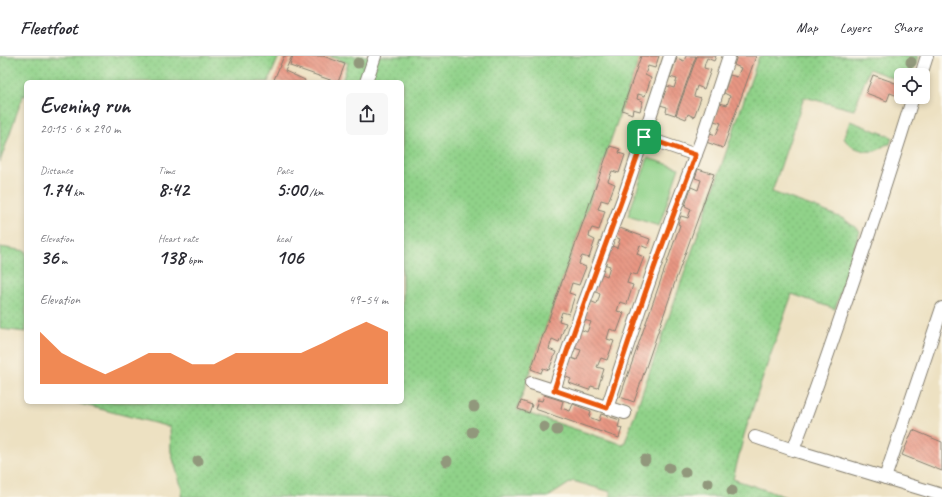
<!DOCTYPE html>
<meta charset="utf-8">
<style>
body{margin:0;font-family:Caveat,sans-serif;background:#f7f7f7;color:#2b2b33;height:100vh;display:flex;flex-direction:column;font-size:15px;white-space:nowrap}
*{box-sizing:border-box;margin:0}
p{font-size:13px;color:#7c7c81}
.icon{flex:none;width:22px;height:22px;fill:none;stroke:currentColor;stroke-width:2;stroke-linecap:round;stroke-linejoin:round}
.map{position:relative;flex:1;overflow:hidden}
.drawer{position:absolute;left:24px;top:24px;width:380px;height:324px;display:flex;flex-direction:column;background:#fff;border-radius:6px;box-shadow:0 2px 6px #0003}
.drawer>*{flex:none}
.buttons{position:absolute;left:894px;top:12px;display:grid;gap:8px}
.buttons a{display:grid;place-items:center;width:36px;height:36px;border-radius:6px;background:#fff;box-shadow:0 2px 6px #0003;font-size:20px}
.pin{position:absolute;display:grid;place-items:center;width:34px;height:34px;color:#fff;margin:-17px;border-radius:8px;box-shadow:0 2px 6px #0006}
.round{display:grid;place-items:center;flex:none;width:42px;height:42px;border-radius:6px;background:#f7f7f7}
.headline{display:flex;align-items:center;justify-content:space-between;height:68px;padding:0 16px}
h1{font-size:22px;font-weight:600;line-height:30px}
.metrics{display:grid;grid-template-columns:repeat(3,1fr);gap:6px;height:68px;padding:4px 16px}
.metrics div{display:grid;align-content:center}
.metrics b{font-size:20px;font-weight:600}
.metrics small{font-size:11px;font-weight:400}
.metrics p{font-size:11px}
.chart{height:112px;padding:8px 16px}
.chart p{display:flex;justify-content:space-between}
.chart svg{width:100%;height:72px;margin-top:4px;fill:#ea580c;opacity:.7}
header{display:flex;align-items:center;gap:24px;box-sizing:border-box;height:56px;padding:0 20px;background:#fff;border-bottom:1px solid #e1e1e2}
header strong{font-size:19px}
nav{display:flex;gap:22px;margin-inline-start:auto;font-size:14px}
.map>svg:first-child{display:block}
.grass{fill:url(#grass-dots);stroke:#567752}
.park{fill:#90d289;stroke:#567752}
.building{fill:url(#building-back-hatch)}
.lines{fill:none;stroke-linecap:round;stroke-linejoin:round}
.minor-casing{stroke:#847e6f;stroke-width:14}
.minor{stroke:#fff;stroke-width:12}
.tree{fill:#91987c}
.route-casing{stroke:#fff;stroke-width:8}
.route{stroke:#ea580c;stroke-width:5}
</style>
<header>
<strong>Fleetfoot</strong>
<nav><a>Map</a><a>Layers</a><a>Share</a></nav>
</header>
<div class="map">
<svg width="942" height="441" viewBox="0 0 942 441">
<defs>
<pattern id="grass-dots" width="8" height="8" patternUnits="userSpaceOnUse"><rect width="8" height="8" fill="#90d289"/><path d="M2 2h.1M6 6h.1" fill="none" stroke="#7cb476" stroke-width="1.8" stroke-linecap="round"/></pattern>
<pattern id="building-back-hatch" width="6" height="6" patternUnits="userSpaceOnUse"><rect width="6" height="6" fill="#e89683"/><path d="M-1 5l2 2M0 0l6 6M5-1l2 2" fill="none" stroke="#bb7a6a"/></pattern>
</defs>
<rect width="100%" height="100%" fill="#fbf7ec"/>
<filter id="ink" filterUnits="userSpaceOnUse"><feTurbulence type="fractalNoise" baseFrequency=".025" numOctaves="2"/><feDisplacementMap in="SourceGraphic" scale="8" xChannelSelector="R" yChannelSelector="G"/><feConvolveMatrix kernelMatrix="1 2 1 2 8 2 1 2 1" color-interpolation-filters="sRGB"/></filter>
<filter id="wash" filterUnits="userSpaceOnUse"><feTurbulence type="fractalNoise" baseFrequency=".012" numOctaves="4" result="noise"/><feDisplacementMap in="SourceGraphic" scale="16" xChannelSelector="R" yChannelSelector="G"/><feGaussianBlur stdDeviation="0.9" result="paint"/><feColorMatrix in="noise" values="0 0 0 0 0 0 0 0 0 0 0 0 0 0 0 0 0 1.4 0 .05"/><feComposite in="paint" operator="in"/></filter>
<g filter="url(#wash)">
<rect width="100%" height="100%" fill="#ede1c2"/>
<path class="grass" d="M0,0H279L268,26H26V40L23,39L0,106Z
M328,0H640L517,354L624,389L698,178L759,0H918L912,19H901V25L869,13L854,54L804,41L772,136L817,152L844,163L860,175L835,253L792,238L768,306L744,379L733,423L786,441H611V436L573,425L548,441H181L182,433L171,396L170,371L73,346H402V26H342L348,7Z
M850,65L892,81L890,88C884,88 881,93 875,95C865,97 848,91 844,82Z
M0,191L26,195V276L0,273Z"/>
<path class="park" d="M648,102L679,112L659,170L628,160Z"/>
<g id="blocks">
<path class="building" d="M284,0H292L285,15L305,24L304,26H273Z
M293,0H323L345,8L338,26H336L290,10Z
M641,0H659L655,12L648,10L645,19L651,22L645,40L638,38L637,43L643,45L640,55L633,53L632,58L622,54Z
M686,0H696L675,59L666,56L667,51L660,49L667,30L674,32L677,23L670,21L677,2L684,5Z
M697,0H716L714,5L707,2L705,7L704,12L711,14L704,33L697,30L694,40L701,42L694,61L688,58L686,63L676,59Z
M737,0H756L723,92L706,86L710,77L716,79L721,67L714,65L720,47L727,49L730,40L724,37L730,19L737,21L741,12L734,9Z
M873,19L901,29V32L898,40L890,37L887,45L866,37Z
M610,90L620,93L619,97L625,99L619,117L612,115L608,125L615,128L608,146L601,144L600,148L598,153L605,155L599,174L592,172L590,176L589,181L595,184L589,202L582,200L580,204L579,208L586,211L579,229L572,227L569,237L575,239L569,258L562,256L559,265L566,267L559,286L552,283L549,293L556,296L549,314L543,312L541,317L531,313Z
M698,113L714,118L676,223L634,346L620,341L680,169L678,168L681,160L688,162L691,153L685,150L691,131L698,134L701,124L695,122Z
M617,171L650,183L647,192L640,189L637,198L644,201L637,219L630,217L627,227L633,229L627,248L620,246L617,255L624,257L617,276L610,273L607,283L614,285L607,304L601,302L597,311L604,313L598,332L591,330L589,334L569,327L571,323L564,320L571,302L577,304L581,294L574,292L580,273L587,276L591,266L584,264L590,245L597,248L600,238L594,235L600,217L607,220L610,210L604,208L610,189L617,192L620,183L613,180Z
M544,339L563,345L561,352L570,355L573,348L591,355L589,361L599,365L601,358L620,364L618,371L622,372L619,382L535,353L538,344L542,345Z
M521,345L532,349L529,357L518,353Z
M913,374L942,386V415L902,399Z"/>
</g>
</g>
<g filter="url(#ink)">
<use href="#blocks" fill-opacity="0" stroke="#847e6f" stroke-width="1"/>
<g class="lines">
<defs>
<path id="minor" d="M921,19L927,0
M366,26L375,0
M913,41C890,115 866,189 840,263C825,307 810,351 793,394L942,439
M644,81L696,99
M531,327L625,357
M554,334L582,253L624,140L670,0
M607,352L640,252L671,164L701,85L729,0
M755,381L793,394
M885,422L942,252"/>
</defs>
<use href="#minor" class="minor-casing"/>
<use href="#minor" class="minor"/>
</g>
<g class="tree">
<circle cx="911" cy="6" r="5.5"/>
<circle cx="358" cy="7" r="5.5"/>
<circle cx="474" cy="351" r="5.5"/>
<circle cx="544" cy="371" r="5.5"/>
<circle cx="557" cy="374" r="5.5"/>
<circle cx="472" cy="376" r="5.5"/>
<circle cx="645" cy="404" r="5.5"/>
<circle cx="198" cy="405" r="5.5"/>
<circle cx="447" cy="405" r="5.5"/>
<circle cx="669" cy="412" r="5.5"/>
<circle cx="685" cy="416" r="5.5"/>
<circle cx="708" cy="427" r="5.5"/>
<circle cx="732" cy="435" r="5.5"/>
</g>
</g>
<g class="lines" filter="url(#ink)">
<defs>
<path id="route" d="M644,81L696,99C664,182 634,266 607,352L554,334C582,249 615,166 644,81Z"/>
</defs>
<use href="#route" class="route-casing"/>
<use href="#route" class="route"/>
</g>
</svg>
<div class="buttons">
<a><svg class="icon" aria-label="locate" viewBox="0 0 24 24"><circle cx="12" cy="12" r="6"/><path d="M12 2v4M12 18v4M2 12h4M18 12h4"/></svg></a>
</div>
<div class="pin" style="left:644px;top:81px;background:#1e9e55"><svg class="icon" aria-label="arrive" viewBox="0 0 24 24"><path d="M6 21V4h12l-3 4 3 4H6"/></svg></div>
<section class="drawer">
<div class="headline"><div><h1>Evening run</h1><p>20:15 · 6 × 290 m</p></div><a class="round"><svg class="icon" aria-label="share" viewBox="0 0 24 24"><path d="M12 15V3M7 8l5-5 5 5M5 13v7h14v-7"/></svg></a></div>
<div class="metrics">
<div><p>Distance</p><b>1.74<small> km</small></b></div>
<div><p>Time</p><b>8:42</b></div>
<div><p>Pace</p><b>5:00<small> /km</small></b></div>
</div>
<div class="metrics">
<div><p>Elevation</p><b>36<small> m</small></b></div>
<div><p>Heart rate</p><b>138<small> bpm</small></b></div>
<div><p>kcal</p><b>106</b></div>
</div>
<div class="chart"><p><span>Elevation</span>49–54 m</p>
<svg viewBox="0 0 160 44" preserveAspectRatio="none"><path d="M0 44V12L10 25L20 32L30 38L40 32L50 25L60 25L70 32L80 32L90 25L100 25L110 25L120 25L130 19L140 12L150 6L160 12V44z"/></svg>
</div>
</section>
</div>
